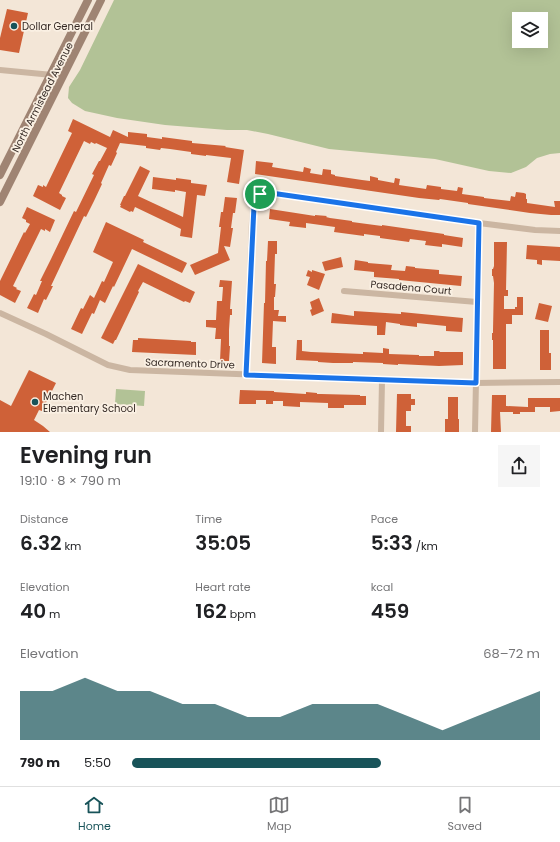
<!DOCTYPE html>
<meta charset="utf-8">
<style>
body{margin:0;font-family:Poppins,sans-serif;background:#f6f6f6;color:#202124;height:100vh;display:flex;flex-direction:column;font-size:15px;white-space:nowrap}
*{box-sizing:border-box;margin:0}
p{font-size:13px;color:#757577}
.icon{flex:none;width:22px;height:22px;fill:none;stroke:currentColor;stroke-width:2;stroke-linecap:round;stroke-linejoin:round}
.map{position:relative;height:432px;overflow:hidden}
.sheet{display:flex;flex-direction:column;background:#fff;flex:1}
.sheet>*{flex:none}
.fabs{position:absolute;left:512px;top:12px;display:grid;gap:8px}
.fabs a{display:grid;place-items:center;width:36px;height:36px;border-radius:0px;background:#fff;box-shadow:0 4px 16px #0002;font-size:20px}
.pin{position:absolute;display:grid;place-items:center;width:34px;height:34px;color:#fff;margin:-17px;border:2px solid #fff;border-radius:50%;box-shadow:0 1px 4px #0007}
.round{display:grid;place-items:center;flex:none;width:42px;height:42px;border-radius:0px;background:#f6f6f6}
.head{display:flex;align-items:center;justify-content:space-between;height:68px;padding:0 20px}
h1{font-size:22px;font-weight:600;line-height:30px}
.figures{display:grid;grid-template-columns:repeat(3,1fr);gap:6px;height:68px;padding:4px 20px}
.figures div{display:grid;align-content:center}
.figures b{font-size:20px;font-weight:600}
.figures small{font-size:11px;font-weight:400}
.figures p{font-size:11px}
.chart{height:112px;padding:8px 20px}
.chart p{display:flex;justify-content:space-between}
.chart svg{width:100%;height:72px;margin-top:4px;fill:#185359;opacity:.7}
ul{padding:0 20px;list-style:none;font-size:13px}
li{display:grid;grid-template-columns:64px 48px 1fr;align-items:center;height:30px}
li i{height:10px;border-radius:5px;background:#185359}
.tabs{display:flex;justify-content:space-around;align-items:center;height:56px;border-top:1px solid #e0e0e0;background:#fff;font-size:11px;color:#757577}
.tabs a{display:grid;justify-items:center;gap:2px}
.tabs .on{color:#185359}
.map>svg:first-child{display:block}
.green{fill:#b2c296;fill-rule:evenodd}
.building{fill:#cf6138}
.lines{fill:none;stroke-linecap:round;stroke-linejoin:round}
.minor{stroke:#cbb6a2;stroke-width:6}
.secondary{stroke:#9f8473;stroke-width:8}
.route-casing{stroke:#fff;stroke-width:8}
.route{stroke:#1a73e8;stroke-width:5}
.poi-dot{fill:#185359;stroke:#faf0e3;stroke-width:1.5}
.labels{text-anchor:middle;stroke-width:3.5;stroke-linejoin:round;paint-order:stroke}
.poi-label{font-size:10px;fill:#352a25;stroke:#faf0e3;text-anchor:start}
.street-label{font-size:10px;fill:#352a25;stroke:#faf0e3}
</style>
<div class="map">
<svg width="560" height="432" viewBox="0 0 560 432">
<rect width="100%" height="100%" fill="#f3e6d7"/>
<path class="green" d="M114,0H560V153L550,154L537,158L526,167L511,173L489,171L435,159L329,149L268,134L247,130H227L165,125L117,118L85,111L72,103L68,98L69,87L80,70ZM519,19H541V41H519Z
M116,389L145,391L144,406L115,404Z"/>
<path class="building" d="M7,9L28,13L19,53L0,50V38Z
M73,119L110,137L113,130L128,137V132L147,134V137L162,139V137L192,141V143L226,146L225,147L244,150L239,184L227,182L231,158L206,155V156L191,154V152L170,149L161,148L160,150L146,148V146L120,143L116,152L117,153L111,166L109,165L101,183L102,184L94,201L86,217L84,216L51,286H53L46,300L44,299L38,313L27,308L34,294L36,295L42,281H40L51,259L74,211L76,212L94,175L92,174L99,161H100L107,148L96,143L95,144L91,142L90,144L84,141L59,193L62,195V196L66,198L60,210L33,196L38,185L43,187V185L46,187L72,133L68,131Z
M256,161L273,163L272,167L303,172L304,167L311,169L310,173L322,175L323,169L331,170V174L335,175V176L362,180L370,181V176L378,178V180L394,183L395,178L400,179L399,185L426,189L427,185L441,187V189L457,191L458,187L463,188L462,194L484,197V198L510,201L511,196L515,197L516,192L524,193L526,194V199H527V203L555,207L554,201H560V215H551L530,213L468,204V203L440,199L439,200L419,198L255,174Z
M140,166L150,171L138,196L183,217L186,192L175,190V192L152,189L153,177L176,180V178L191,180V183L207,185L205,196L197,195L192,238L180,236L181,229L135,207L133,212L131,211L130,212L120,207L121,205H120L124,196H125Z
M225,197L237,198L235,213H233L231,228H233L230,247L224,246L230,260L195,275L190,265L218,253L221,227H219L221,212H223Z
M27,207L55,220L50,232L45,229V231L41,229L13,286L17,288L16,289L21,291L15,303L0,295V281L24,232L25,233L30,224L26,222V220L22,218Z
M270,209L315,216V215L327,216L326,217L330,218L352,221V222L382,226V225L444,234V235L463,238L462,247L442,244V247L425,245L426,241L410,239L409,242L380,238V236L364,234V236L334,232L335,227L306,223V228L289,226L290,222L269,219Z
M106,222L144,240L143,242L187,263L182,273L132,249L114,287L113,286L105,303L100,300L94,314L92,313L82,334L71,329L81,308L83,309L90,295L94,298L102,281L104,282L113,262L93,252Z
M268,241H277V254H275L274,284H276L275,297H274V310H279L278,316H286V322L273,321L272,347H276V364L262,363L264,303H265L266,261H267Z
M494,242H507L506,290H508V296H504V309H515V307H517V297H523V315H512V324H506V369H493V340H492V333H493V330L494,283L493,276H492V269H493L494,266Z
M527,245L560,247V261L542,260V265L537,264V260L526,259Z
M341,257L343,267L325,271L322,262Z
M355,260L368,262V263L392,265L391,270L405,271L406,266L415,267V268L439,270V274L462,276L461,286L399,280V279L374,277V272L354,270Z
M138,264L195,292L190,303L185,301L184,302L143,282L138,291L139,292L116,340H115L113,344L101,338Z
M308,270L312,272V270L325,274L319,290L307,285L310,277L306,276Z
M220,280L232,281L230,309H232V315H230L229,330V346H230L229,361H220L221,339H215L216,328L206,327V320H216L217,301H222L223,287H219Z
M319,298L324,311L312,316L310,310L312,309L310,302Z
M539,303L552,306L548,322L535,319Z
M354,311L401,314V312L463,318L462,332L446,331V326L417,323V327L400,325V324L386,322L385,335H377V326L331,323L332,313L354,316Z
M540,330H549V353H551V370H540Z
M138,338L191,341V342H196V355L132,352L133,340H138Z
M297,340H302V351L311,352L363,354V352L383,353V348L389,349V354L419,355V356H434V351H440L439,352H463V365L439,366L398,364V365L383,364V363L353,362V363H333L318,362V361L296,360Z
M29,370L56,383L42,411L39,410L34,420L43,426L50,432H0V400L11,406Z
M240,390L274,391V392L306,394V392L317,393V394H321L360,395V396H366V405H344V408H328V403L300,402V407L283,406V401H273V404H266V400H256V404H239Z
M397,394H411V399H415V405H411V411H406V426H411V432H396Z
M492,395H506V406L528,407V398H560V411L550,412V407H535V412H520V414H513V412H500L501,432H491Z
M448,397H458V419H459V432H445V419H448Z"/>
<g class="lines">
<path class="minor" d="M0,70L63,76
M344,291L477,302
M0,313L46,334L108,365L130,370L476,383L560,382
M246,375L252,221C254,205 251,193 271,193L479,223L535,230L560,231
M381,432L382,380
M475,432L479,223"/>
<path class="secondary" d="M0,175L88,0
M0,202L101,0"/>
</g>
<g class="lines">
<defs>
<path id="route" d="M264,193H271L479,223L476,383L246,375L254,206C255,199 257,195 264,193Z"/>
</defs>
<use href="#route" class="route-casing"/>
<use href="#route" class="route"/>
</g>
<g class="poi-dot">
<circle cx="14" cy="26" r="4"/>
<circle cx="35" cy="402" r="4"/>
</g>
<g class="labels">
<g class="poi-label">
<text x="22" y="30">Dollar General</text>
<text x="43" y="400">Machen<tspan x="43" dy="12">Elementary School</tspan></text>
</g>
<g class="street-label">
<text transform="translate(42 97) rotate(-63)" y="4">North Armistead Avenue</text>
<text transform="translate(411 287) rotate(5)" y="4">Pasadena Court</text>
<text transform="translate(190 363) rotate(2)" y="4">Sacramento Drive</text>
</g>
</g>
</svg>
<div class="fabs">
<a><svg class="icon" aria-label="layers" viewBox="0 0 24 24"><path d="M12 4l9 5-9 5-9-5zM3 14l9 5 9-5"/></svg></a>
</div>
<div class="pin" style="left:260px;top:194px;background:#1e9e55"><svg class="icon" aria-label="arrive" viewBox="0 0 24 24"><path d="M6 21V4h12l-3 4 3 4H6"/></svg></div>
</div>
<section class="sheet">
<div class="head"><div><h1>Evening run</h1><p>19:10 · 8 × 790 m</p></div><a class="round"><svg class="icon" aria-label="share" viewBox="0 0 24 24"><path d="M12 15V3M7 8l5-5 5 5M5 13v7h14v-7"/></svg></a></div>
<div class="figures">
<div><p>Distance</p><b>6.32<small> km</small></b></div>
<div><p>Time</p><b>35:05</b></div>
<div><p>Pace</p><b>5:33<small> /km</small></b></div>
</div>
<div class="figures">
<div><p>Elevation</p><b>40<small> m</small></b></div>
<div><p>Heart rate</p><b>162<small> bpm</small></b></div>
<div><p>kcal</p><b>459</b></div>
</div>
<div class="chart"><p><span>Elevation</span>68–72 m</p>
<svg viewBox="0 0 160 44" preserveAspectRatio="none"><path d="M0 44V14L10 14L20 6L30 14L40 14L50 22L60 22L70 30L80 30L90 22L100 22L110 22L120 30L130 38L140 30L150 22L160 14V44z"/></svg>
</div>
<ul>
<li><b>790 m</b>5:50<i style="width:61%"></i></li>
</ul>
</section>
<nav class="tabs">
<a class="on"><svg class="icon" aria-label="home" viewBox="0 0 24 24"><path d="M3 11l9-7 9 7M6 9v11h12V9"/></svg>Home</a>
<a><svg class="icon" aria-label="map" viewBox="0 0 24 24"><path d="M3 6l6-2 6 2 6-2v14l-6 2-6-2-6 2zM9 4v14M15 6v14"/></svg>Map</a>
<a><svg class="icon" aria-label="saved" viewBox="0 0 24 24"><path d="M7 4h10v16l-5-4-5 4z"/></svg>Saved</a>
</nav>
